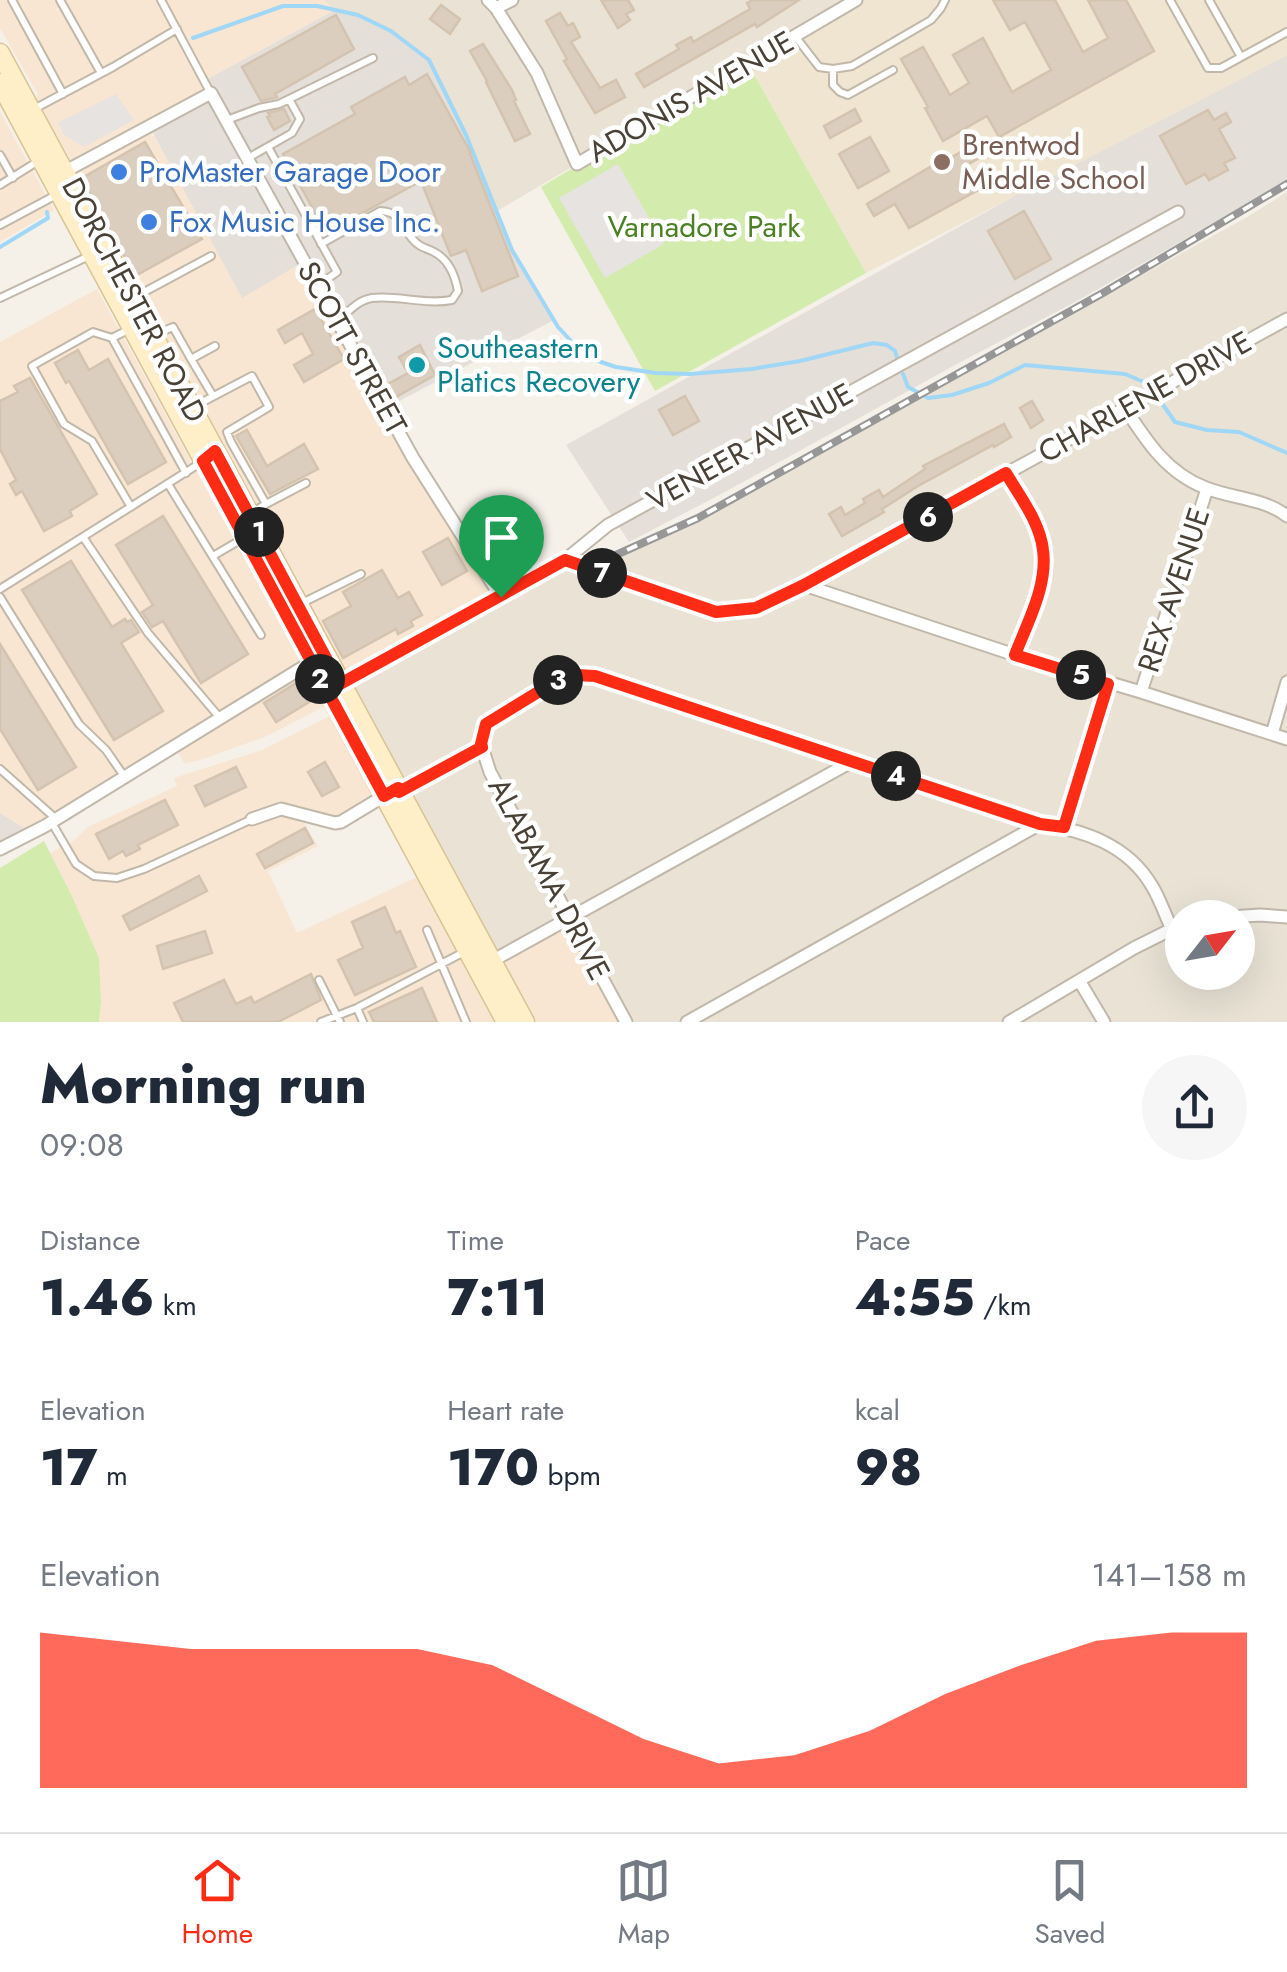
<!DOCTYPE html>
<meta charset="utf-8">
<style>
body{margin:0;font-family:Jost,sans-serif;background:#f6f6f7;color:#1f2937;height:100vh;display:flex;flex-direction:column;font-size:38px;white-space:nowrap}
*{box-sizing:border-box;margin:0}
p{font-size:32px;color:#747a83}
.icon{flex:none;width:55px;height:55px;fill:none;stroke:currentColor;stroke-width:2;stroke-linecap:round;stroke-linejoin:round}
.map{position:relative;height:1022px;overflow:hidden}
.sheet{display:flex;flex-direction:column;background:#fff;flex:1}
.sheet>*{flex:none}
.needle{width:65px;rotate:59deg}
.controls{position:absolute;left:1165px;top:900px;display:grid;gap:20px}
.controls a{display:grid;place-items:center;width:90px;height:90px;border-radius:50%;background:#fff;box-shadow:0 10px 40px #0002;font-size:50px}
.pin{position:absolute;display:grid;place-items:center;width:85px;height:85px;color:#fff;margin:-102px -42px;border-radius:50% 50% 50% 0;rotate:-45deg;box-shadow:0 0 10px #0007}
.pin .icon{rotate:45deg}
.km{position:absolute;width:50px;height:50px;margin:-25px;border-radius:50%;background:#222;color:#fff;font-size:28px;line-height:50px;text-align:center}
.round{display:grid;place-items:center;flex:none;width:105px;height:105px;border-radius:52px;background:#f6f6f7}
.overview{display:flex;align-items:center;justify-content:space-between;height:170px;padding:0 40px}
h1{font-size:55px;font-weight:800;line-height:75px}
.stats{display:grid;grid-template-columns:repeat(3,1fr);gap:15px;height:170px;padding:10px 40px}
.stats div{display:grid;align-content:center}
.stats b{font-size:50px;font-weight:800}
.stats small{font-size:28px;font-weight:400}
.stats p{font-size:28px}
.chart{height:280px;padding:20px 40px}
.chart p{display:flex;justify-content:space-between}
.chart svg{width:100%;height:180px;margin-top:10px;fill:#ff2c15;opacity:.7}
.tab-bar{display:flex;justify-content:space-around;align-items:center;height:140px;border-top:2px solid #e0e1e3;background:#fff;font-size:28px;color:#747a83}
.tab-bar a{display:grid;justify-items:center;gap:5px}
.tab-bar .active{color:#ff2c15}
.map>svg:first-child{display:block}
.residential{fill:#e9e2d5;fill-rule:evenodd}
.commercial{fill:#f8e6d2}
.industrial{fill:#e5dfd9}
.education{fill:#efe5d1}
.green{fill:#d3ecae}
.parking{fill:#e6e3e0}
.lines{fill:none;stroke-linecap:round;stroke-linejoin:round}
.stream{stroke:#a0d7f6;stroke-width:4}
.building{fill:#dbcebf;stroke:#d3c3af;stroke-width:2.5}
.lane-casing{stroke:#c1b8aa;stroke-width:10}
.street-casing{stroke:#c1b8aa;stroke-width:15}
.secondary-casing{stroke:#d9c394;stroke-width:21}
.lane{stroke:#fff;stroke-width:6}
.street{stroke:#fff;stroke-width:11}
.secondary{stroke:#ffefc8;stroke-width:18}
.rail-casing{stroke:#979797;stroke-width:8}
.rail{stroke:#fff;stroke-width:4;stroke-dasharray:11;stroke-linecap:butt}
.route-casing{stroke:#fff;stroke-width:20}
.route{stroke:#ff2c15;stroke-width:12}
.education-dot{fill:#8d6e63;stroke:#fff;stroke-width:4}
.shop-dot{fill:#3f7fe0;stroke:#fff;stroke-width:4}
.culture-dot{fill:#0f9aa8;stroke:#fff;stroke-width:4}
.labels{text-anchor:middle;stroke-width:9;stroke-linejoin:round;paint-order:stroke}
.street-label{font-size:30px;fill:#494136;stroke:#fff}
.education-label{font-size:30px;fill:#785e54;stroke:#fff;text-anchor:start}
.shop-label{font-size:30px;fill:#366cbe;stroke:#fff;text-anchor:start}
.park-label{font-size:30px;fill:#4c8024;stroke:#fff}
.culture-label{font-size:30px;fill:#0d838f;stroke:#fff;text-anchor:start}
</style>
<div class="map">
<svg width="1287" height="1022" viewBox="0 0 1287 1022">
<rect width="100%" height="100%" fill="#f5f0e8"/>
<path class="residential" d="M323,0H856L497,211L466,135L429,60L358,15L335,10Z
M1287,192V1022H626L500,957L350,679L565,560L589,568L661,539L703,517L1249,216ZM1182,918H1238V972H1182Z"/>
<path class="commercial" d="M0,0H323L335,10L205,81L211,93L149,127L242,297L303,262L501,597L350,679L228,457L158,322L72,168L74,166L36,98L38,94L0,28Z
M0,112L54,210L0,242Z
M97,289L278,621L292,649L325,706L267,736L197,761L184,763L175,747L32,833L0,813V342Z
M330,716L377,801L341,822L298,813L318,846L268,871L297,933L417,877L496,1022H99L101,1002L71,894L50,853L72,842L88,827L177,786L174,778L262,750Z
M569,917L626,1022H535L500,957Z"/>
<path class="industrial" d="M335,10L358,15L391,31L429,60L466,135L512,250L554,320L384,409L303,262L242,298L149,126L210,93L204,81Z
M1287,55V181L1077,301L957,364L723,493L629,542L566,445L1018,194Z
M0,813L32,833L0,849Z"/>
<path class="education" d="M856,0H1287V55L866,273L748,64Z"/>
<path class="green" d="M748,64L866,273L655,391L541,187Z
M44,841L71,894L99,958L101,1002L99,1022H0V868Z"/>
<path class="parking" d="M116,94L134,120L84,147L63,134L59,122Z
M618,164L664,244L605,278L559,198Z"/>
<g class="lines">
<path class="stream" d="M193,38L283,6H317L358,15L391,31L429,60L466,135L512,250L558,327L586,357L616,367L656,373L690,374L752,369L800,361L873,343L887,345L895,351L899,364
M0,247L48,218L47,212
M903,374L908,387L928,398L952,395L989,383L1025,365L1125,374L1151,385
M1159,399L1175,422L1207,430L1239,432L1287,453"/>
</g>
<path class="building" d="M601,0H628L634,10L626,14L630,20L618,28Z
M753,0H799L757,27L755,24L644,87L636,74L679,49L676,45L691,37L693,42L750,9L747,3Z
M993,0H1055L1083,52L1108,38L1088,0H1126L1154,51L999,137L987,116L943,141L925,108L928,107L901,59L923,47L950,95L969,83L953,55L983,38L1012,92L1051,70L1025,22L1010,30Z
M441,5L460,19L450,34L430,19Z
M560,13L568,26L573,23L580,37L571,42L600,88L616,80L625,97L595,113L564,61L567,59L546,21Z
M336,15L354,49L275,94L277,97L261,101L242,67Z
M483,44L512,90L516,100L514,101L530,134L515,141L486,82L487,81L470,51Z
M427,74L471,153L470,154L518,276L482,291L466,250L451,256L421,181L326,233L283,154L355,114L351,107L405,77L409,85Z
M284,109L290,121L274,130L267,117L270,116L268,113Z
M855,109L861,121L830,138L824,126Z
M1208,110L1214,120L1226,113L1231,122L1219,129L1235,158L1224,163L1228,170L1209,180L1205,174L1186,184L1160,136Z
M870,137L889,171L858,188L839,154Z
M982,140L990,152L967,165L980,189L909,228L895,204L874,216L867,204L942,160L943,162Z
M145,142L202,239L135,276L82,178Z
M1024,211L1051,259L1015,279L988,231Z
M315,309L344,359L304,382L294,365L313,354L302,333L285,343L278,330Z
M420,345L435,375L394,398L386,385L408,373L399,357Z
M78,350L89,370L108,359L166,462L128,484L69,381L66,383L55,363Z
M30,378L97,494L70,511L72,516L44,531L22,491L16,495L10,484L16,480L0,449V401L18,392L14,386Z
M685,396L699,421L673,435L659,410Z
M1032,401L1043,420L1031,428L1020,408Z
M1004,424L1011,437L994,447L993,445L918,486L882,509L884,512L842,536L829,514L841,507L845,515L865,503L863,499L879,490L883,497L925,469L923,466Z
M247,430L267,466L304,444L318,469L270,494L236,436Z
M163,516L248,654L201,683L163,621L152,627L142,612L153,605L116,545Z
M448,538L467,571L442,585L423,552Z
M71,561L112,627L125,619L127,622L131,620L139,632L121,643L163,711L114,740L22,590Z
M382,570L398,598L409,592L422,615L411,621L413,626L398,634L396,629L343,658L323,621L351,606L343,592Z
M0,644L76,767L38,790L0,729Z
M296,683L309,702L276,722L264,703Z
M325,762L339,787L322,796L308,772Z
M236,767L246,787L205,806L195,786Z
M165,800L178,825L138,845L140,849L126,856L123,851L109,859L96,834Z
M305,828L313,843L265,868L257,854Z
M199,876L207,891L130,930L123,916Z
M385,907L396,933L400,931L416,967L355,995L338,960L363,948L352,922Z
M205,931L212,953L163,969L157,946Z
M311,974L321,1000L278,1022H183L174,1003L224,980L236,1004L251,997L254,1003Z
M422,988L437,1022H374L369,1012Z"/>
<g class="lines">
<defs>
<path id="lane" d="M12,0L63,94
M60,0L101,73
M161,0L210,92
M1170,0L1208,68H1221L1287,32
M1209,0L1241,57
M795,36L819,67L833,69L852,66L931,20L941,8L945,0
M833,69V85L840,92L848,95L893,70
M34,109L113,67L177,29
M227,120L259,108L279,104L373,58
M268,147L337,272L319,285
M0,155L13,178
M248,158L292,133L300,119L289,99
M0,185L40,160
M0,225L58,194
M321,244L380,211C404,211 402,234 419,245C423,248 429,249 434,252C448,259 455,275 458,291L452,300C425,305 398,295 372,298C358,300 348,312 339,320
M0,298L89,256
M133,298L211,256
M128,330L112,338L93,332L32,366L64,424L92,441L131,507
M154,335L173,327L191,359L215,346
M112,338L186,473
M191,359L213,396
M193,407L252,376L269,407L227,432L231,442L266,504L253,512
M168,484L261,635
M266,504L306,483
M83,537L148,633L220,718
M213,556L242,539
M0,589L202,462
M0,597L79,724L106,750L124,776
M300,604L361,574
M0,769L55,818
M400,791L482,747
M52,823L76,864L94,876L117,878L144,869L250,820
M427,930L466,1022
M319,980L340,1022
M357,1008L363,1022
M321,1022L357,1008L466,951"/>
<path id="street" d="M488,0L496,8L537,73L577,164L856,0
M496,8L512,0
M62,173L211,93L413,458L501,597
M1125,408C1147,442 1167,473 1206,488C1231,498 1266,499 1287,516
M1006,473C1018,493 1032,513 1039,535C1054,575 1029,619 1015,655
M565,560L716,611L755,608L804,585L1287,319
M804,585L1015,655L1141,692L1287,739
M340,684L565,560L608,525L1178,212
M1141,692L1207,489
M1272,734L1287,682
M252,819L281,809L335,823L341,822L389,793
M1064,827L1108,684
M0,849L45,826L318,658
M1215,918L1260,915L1287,917
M492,961L853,761
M1080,982L1104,1022
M626,1022L490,772L481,744L486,724L561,679L577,675L595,677L1040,824C1084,830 1128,845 1152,886C1160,899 1165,915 1172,929
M687,1022L1040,824
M1009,1022L1134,948L1172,929L1182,926"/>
<path id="secondary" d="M0,53L525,1022
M0,83L506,1022"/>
</defs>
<use href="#lane" class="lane-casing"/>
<use href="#street" class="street-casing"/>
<use href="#secondary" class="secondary-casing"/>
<use href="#lane" class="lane"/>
<use href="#street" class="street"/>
<use href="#secondary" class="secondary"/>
<defs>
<path id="rail" d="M607,559L698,518L1103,293L1287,184"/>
</defs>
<use href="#rail" class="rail-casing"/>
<use href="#rail" class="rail"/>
</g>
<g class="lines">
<defs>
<path id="route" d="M215,451L340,684L565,560L716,612L756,608L804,585L1006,473C1020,497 1040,522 1043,550C1048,586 1027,623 1015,655L1108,684L1064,827L1040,824L595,676L576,675L561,678L486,724L481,744L482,747L399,792L398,788L384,796L203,461Z"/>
</defs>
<use href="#route" class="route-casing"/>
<use href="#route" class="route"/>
</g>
<circle class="education-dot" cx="942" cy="162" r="10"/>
<g class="shop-dot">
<circle cx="119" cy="172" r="10"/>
<circle cx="149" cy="222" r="10"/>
</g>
<circle class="culture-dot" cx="417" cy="365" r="10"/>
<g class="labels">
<g class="street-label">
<text transform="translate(691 97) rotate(-30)" y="10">ADONIS AVENUE</text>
<text transform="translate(134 300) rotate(62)" y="10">DORCHESTER ROAD</text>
<text transform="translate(352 348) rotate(61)" y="10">SCOTT STREET</text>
<text transform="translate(1145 397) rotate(-29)" y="10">CHARLENE DRIVE</text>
<text transform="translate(750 447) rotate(-29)" y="10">VENEER AVENUE</text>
<text transform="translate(1174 590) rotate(-72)" y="10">REX AVENUE</text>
<text transform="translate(549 879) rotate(62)" y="10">ALABAMA DRIVE</text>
</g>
<g class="education-label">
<text x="962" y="155">Brentwod<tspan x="962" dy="34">Middle School</tspan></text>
</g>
<g class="shop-label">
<text x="139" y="182">ProMaster Garage Door</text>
<text x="169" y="232">Fox Music House Inc.</text>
</g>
<g class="park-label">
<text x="704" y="237">Varnadore Park</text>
</g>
<g class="culture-label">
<text x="437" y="358">Southeastern<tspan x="437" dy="34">Platics Recovery</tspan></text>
</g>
</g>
</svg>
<div class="controls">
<a><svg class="needle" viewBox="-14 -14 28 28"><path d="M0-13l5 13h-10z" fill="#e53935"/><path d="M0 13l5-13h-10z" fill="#747a83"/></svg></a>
</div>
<div class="pin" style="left:501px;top:597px;background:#1e9e55"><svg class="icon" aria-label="arrive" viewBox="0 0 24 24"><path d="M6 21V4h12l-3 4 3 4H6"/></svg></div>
<b class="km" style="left:259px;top:532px">1</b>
<b class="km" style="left:320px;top:679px">2</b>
<b class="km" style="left:558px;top:680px">3</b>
<b class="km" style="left:896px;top:776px">4</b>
<b class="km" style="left:1081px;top:675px">5</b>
<b class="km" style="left:928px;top:517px">6</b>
<b class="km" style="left:602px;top:573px">7</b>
</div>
<section class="sheet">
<div class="overview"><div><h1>Morning run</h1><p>09:08</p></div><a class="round"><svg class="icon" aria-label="share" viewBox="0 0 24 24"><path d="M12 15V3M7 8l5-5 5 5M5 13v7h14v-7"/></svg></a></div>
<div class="stats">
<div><p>Distance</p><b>1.46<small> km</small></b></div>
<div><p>Time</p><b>7:11</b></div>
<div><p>Pace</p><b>4:55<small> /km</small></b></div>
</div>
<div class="stats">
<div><p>Elevation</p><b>17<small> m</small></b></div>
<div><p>Heart rate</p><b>170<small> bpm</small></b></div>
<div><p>kcal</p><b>98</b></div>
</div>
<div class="chart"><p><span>Elevation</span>141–158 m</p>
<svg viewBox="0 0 160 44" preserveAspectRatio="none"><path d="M0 44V6L10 8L20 10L30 10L40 10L50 10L60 14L70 23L80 32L90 38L100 36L110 30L120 21L130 14L140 8L150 6L160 6V44z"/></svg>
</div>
</section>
<nav class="tab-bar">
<a class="active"><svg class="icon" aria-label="home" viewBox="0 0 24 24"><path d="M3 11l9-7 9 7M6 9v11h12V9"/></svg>Home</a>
<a><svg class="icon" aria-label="map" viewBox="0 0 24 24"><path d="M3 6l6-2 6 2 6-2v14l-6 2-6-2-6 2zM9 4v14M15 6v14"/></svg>Map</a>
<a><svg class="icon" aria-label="saved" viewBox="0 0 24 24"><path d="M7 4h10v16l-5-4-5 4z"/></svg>Saved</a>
</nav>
